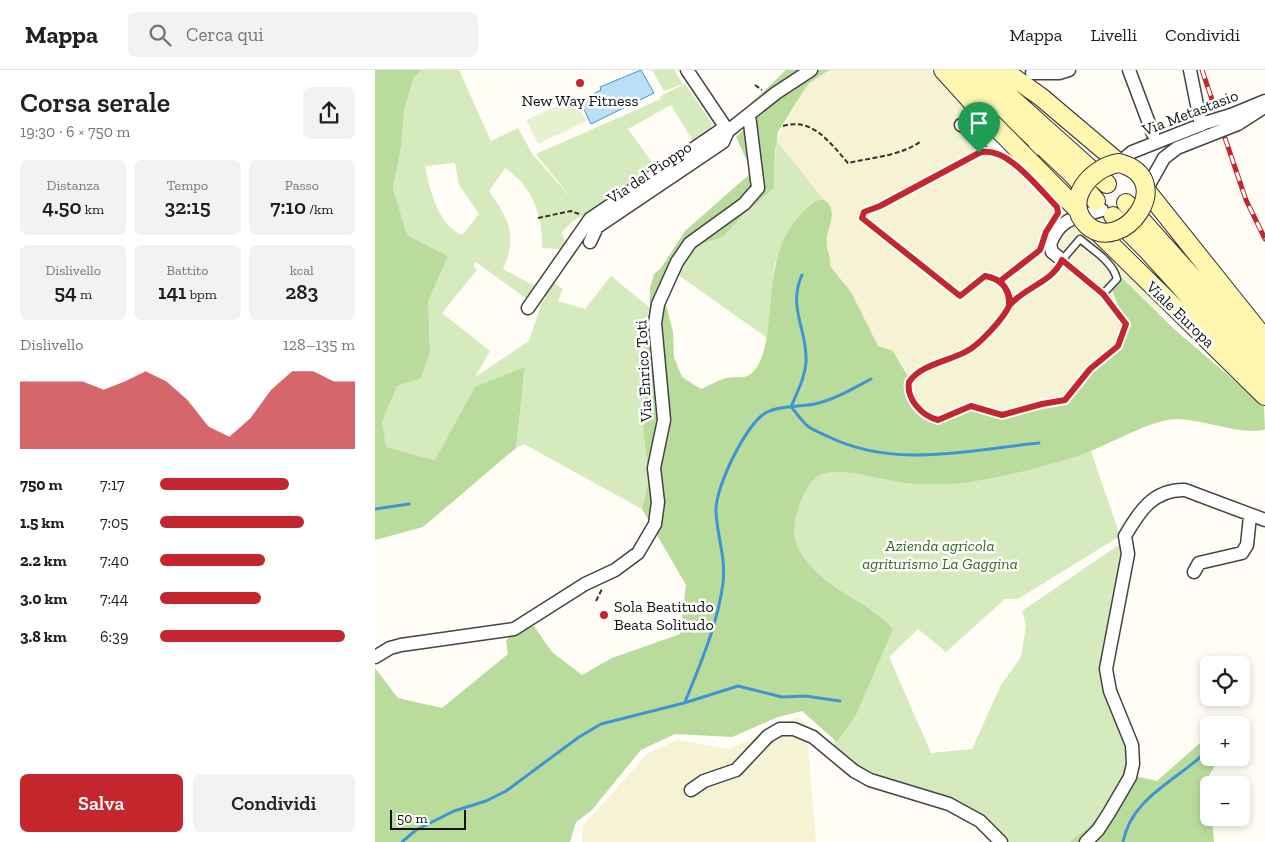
<!DOCTYPE html>
<html lang="it">
<meta charset="utf-8">
<style>
body{margin:0;font-family:"Zilla Slab",serif;background:#f2f2f2;color:#202124;height:100vh;display:flex;flex-direction:column;font-size:19px;white-space:nowrap}
*{box-sizing:border-box;margin:0}
p{font-size:16px;color:#757577}
.icon{flex:none;width:28px;height:28px;fill:none;stroke:currentColor;stroke-width:2;stroke-linecap:round;stroke-linejoin:round}
.map{position:relative;flex:1;overflow:hidden}
.side{display:flex;flex-direction:column;background:#fff;width:375px}
.side>*{flex:none}
.buttons{position:absolute;left:825px;top:586px;display:grid;gap:10px}
.buttons a{display:grid;place-items:center;width:50px;height:50px;border-radius:8px;background:#fff;box-shadow:0 2px 8px #0003;font-size:25px}
.scale{position:absolute;left:15px;bottom:12px;width:76px;box-sizing:border-box;padding-left:5px;border:2px solid #111;border-top:0;font-size:14px;line-height:18px;white-space:nowrap;color:#111;-webkit-text-stroke:4px #fff;paint-order:stroke}
.pin{position:absolute;display:grid;place-items:center;width:42px;height:42px;color:#fff;margin:-51px -21px;border-radius:50% 50% 50% 0;rotate:-45deg;box-shadow:0 0 5px #0007}
.pin .icon{rotate:45deg}
.round{display:grid;place-items:center;flex:none;width:52px;height:52px;border-radius:8px;background:#f2f2f2}
.summary{display:flex;align-items:center;justify-content:space-between;height:85px;padding:0 20px}
h1{font-size:28px;font-weight:600;line-height:38px}
.figures{display:grid;grid-template-columns:repeat(3,1fr);gap:8px;height:85px;padding:5px 20px}
.figures div{display:grid;align-content:center;border-radius:8px;background:#f2f2f2;text-align:center}
.figures b{font-size:21px;font-weight:600}
.figures small{font-size:14px;font-weight:400}
.figures p{font-size:14px}
.chart{height:140px;padding:10px 20px}
.chart p{display:flex;justify-content:space-between}
.chart svg{width:100%;height:90px;margin-top:5px;fill:#c4262e;opacity:.7}
.primary-button{display:flex;gap:10px;margin-top:auto;padding:10px 20px}
.primary-button a{flex:1;height:58px;border-radius:8px;background:#c4262e;color:#fff;font-size:20px;font-weight:600;line-height:58px;text-align:center}
.primary-button a+a{background:#f2f2f2;color:#202124}
ul{padding:0 20px;list-style:none;font-size:16px}
li{display:grid;grid-template-columns:80px 60px 1fr;align-items:center;height:38px}
li i{height:12px;border-radius:6px;background:#c4262e}
header{display:flex;align-items:center;gap:30px;box-sizing:border-box;height:70px;padding:0 25px;background:#fff;border-bottom:1px solid #e0e0e0}
header strong{font-size:24px}
nav{display:flex;gap:28px;margin-inline-start:auto;font-size:18px}
.search{width:350px;height:45px;background:#f2f2f2;display:flex;align-items:center;gap:12px;box-sizing:border-box;padding:0 18px;border-radius:8px;color:#757577;font-size:19px}
main{display:flex;flex:1;min-height:0}
.map>svg:first-child{display:block}
.farmland{fill:#f6f3d4}
.green{fill:#d5ebbd;fill-rule:evenodd}
.forest{fill:#b9dc9c}
.pitch{fill:#e6f2cf}
.water{fill:#b9e0f7;stroke:#3f96cf}
.lines{fill:none;stroke-linecap:round;stroke-linejoin:round}
.stream{stroke:#3f96cf;stroke-width:3}
.lane-casing{stroke:#444;stroke-width:9}
.street-casing{stroke:#444;stroke-width:15}
.secondary-casing{stroke:#333;stroke-width:20}
.path{stroke:#333;stroke-width:2;stroke-dasharray:5 2.5;stroke-linecap:butt}
.lane{stroke:#fff;stroke-width:6}
.street{stroke:#fff;stroke-width:12}
.secondary{stroke:#fff6b0;stroke-width:18}
.rail-casing{stroke:#c4262e;stroke-width:5}
.rail{stroke:#fff;stroke-width:3;stroke-dasharray:9;stroke-linecap:butt}
.street-bridge-casing{stroke:#444;stroke-width:15;stroke-linecap:butt}
.secondary-bridge-casing{stroke:#333;stroke-width:20;stroke-linecap:butt}
.street-bridge{stroke:#fff;stroke-width:12}
.secondary-bridge{stroke:#fff6b0;stroke-width:18}
.route-casing{stroke:#fff;stroke-width:10}
.route{stroke:#c4262e;stroke-width:6}
.poi-dot{fill:#c4262e;stroke:#fff;stroke-width:2}
.labels{text-anchor:middle;stroke-width:5;stroke-linejoin:round;paint-order:stroke}
.poi-label{font-size:16px;fill:#111;stroke:#fff}
.street-label{font-size:16px;fill:#111;stroke:#fff}
.park-label{font-size:16px;font-style:italic;fill:#2f6b1f;stroke:#fff}
</style>
<header>
<strong>Mappa</strong>
<div class="search"><svg class="icon" aria-label="search" viewBox="0 0 24 24"><circle cx="10" cy="10" r="6"/><path d="M15 15l6 6"/></svg>Cerca qui</div>
<nav><a>Mappa</a><a>Livelli</a><a>Condividi</a></nav>
</header>
<main>
<section class="side">
<div class="summary"><div><h1>Corsa serale</h1><p>19:30 · 6 × 750 m</p></div><a class="round"><svg class="icon" aria-label="share" viewBox="0 0 24 24"><path d="M12 15V3M7 8l5-5 5 5M5 13v7h14v-7"/></svg></a></div>
<div class="figures">
<div><p>Distanza</p><b>4.50<small> km</small></b></div>
<div><p>Tempo</p><b>32:15</b></div>
<div><p>Passo</p><b>7:10<small> /km</small></b></div>
</div>
<div class="figures">
<div><p>Dislivello</p><b>54<small> m</small></b></div>
<div><p>Battito</p><b>141<small> bpm</small></b></div>
<div><p>kcal</p><b>283</b></div>
</div>
<div class="chart"><p><span>Dislivello</span>128–135 m</p>
<svg viewBox="0 0 160 44" preserveAspectRatio="none"><path d="M0 44V11L10 11L20 11L30 11L40 15L50 11L60 6L70 11L80 20L90 33L100 38L110 29L120 15L130 6L140 6L150 11L160 11V44z"/></svg>
</div>
<ul>
<li><b>750 m</b>7:17<i style="width:66%"></i></li>
<li><b>1.5 km</b>7:05<i style="width:74%"></i></li>
<li><b>2.2 km</b>7:40<i style="width:54%"></i></li>
<li><b>3.0 km</b>7:44<i style="width:52%"></i></li>
<li><b>3.8 km</b>6:39<i style="width:95%"></i></li>
</ul>
<div class="primary-button"><a>Salva</a><a>Condividi</a></div>
</section>
<div class="map">
<svg width="890" height="772" viewBox="0 0 890 772">
<rect width="100%" height="100%" fill="#fffdf5"/>
<path class="farmland" d="M454,0H554L630,85L637,88L788,235L776,262L750,263L739,280L731,285L690,330L627,345L596,336L563,350L551,345L536,328L530,298L518,281L503,276L405,175L399,118L401,70L433,14Z
M423,647L431,654L441,772H207L208,756L273,683L303,670L354,679Z"/>
<path class="green" d="M47,0H84L116,71L143,58L158,85L198,130L161,84L286,29L285,26L310,14L337,53L334,63L319,73L296,35L253,59L281,98L211,144L199,150L187,162L190,174L185,179L167,178C168,146 158,117 130,98L114,121C134,150 143,165 128,199L160,216L152,229L101,192L98,196L102,200L67,243L115,281L100,307L154,271L166,235L178,212L188,219L183,231L210,239L236,206L275,238L271,250L269,285L271,302L268,359L274,408L267,439L149,374L141,378L150,298L101,317L60,390L11,377L6,351L22,316L55,281L53,232L73,186L32,165L18,118L26,78L29,41L39,7ZM80,93L84,115L104,144L87,165C63,155 54,118 50,96Z
M277,0H299L308,14L289,21Z
M401,70L448,129H444L400,193L392,268L299,202L315,178L348,167L369,144L399,118Z
M716,381L745,466L643,529H630L571,582L543,559L514,587L556,683L597,679L626,615L646,587L651,555L647,541L745,474L750,477L729,599L754,675L752,706L707,772H630L605,747L494,707L457,678L501,561L426,504L408,468L413,436L448,398L544,411Z"/>
<path class="forest" d="M0,0H47L39,7L29,41L26,78L18,118L32,165L73,186L53,232L55,281L46,308L22,316L7,351L11,377L60,390L100,317L150,297L141,378L48,457L0,470Z
M411,0H454L433,14L403,62L400,80L399,118L369,144L348,167L315,178L289,227L298,262L299,287L307,307L326,319C334,316 343,310 351,308C362,306 371,310 379,301C389,289 391,272 393,258C398,217 396,176 426,144C432,138 439,130 448,129C467,141 449,159 452,176C453,183 456,188 455,196L476,222L503,276L518,281L534,308L536,328L558,349H568L596,336L627,345L667,334L690,330L715,299L739,280L750,263L751,254L737,220L740,214L747,208L798,258L889,336L890,359C874,367 822,348 801,349C773,350 733,376 705,385C673,396 639,404 606,410C582,415 555,415 531,413C511,411 461,395 445,405C433,411 427,428 423,439C417,458 417,473 430,489C452,520 492,531 518,559L481,645L462,672L427,641L403,647L357,667L300,664L266,680L216,741L201,752L195,772H0V598L23,628L67,638L133,584L131,571L137,562L159,556L177,582L207,605L237,588L305,564L311,515L267,439L274,408L268,359L271,302L269,269L275,238V217L279,204L286,198L310,161L377,102L361,67L381,48L375,34Z
M834,665V688H845L834,705V748H837L839,772H695L714,757L759,706L782,711Z"/>
<path class="pitch" d="M200,28L212,51L163,74L151,50Z"/>
<path class="water" d="M266,0L279,23L216,54L205,31L226,20L225,17Z"/>
<g class="lines">
<path class="stream" d="M427,205C412,238 433,260 431,292C430,308 422,322 416,337C422,343 427,352 434,357C440,361 448,364 454,367C520,399 594,380 664,373
M0,439L34,434
M310,632C325,595 343,553 348,513C351,486 342,467 341,441C340,418 371,353 392,342C406,335 425,337 440,334C459,330 479,318 496,309
M27,772L41,760L79,741L111,731L131,721L204,667L226,654L309,633L363,616L407,627L430,626L465,631
M748,772C757,726 804,710 834,679"/>
<defs>
<path id="lane" d="M705,169C718,180 738,192 742,209L728,224L687,190Z"/>
<path id="street" d="M312,0L353,61
M754,0L778,64
M815,0L826,55
M657,3H684L694,0
M856,45L890,31
M863,54L888,38
M586,55L605,63L636,87L642,89L651,87L665,75
M744,93L757,82L833,52
M771,120L789,88L802,78L835,65
M215,172L222,157L348,72L353,61
M687,190L677,182L675,174C686,146 702,148 727,140
M153,238L215,149L346,60L353,61L401,23L436,0
M819,502L824,493L867,483L872,475L875,446
M0,587L15,578L26,575L139,559L210,514L240,500L263,483L280,454L283,432L279,398L289,350L280,253L283,234L302,192L315,173L369,134L383,118L374,45
M316,720L329,711L361,700L393,666L405,659H419L438,667L479,701L495,710L574,734L605,751L626,772
M711,772L723,760L734,743L755,707L758,694L757,675L735,621L731,599L753,484L750,466C764,442 778,419 810,420L890,450"/>
<path id="secondary" d="M568,0L606,42
M587,0L698,105L721,131
M605,0L732,114
M628,0L666,27L744,93
M771,120L890,269
M751,133L890,288
M738,146L773,181L890,310
M723,162L890,326"/>
</defs>
<use href="#lane" class="lane-casing"/>
<use href="#street" class="street-casing"/>
<use href="#secondary" class="secondary-casing"/>
<path class="path" d="M380,15L387,20
M408,56C438,47 455,73 473,93C495,88 529,85 546,71
M610,81L505,137L489,142L487,148L585,225L610,206L625,211L630,210L666,181
M163,148L196,141L204,144
M682,199L675,207L642,227L601,275L536,308C526,325 547,346 563,350L596,336L627,345L667,334L690,330C697,325 701,315 707,308C723,288 746,281 751,254L733,229
M626,211L634,224V236
M221,531L227,519"/>
<use href="#lane" class="lane"/>
<use href="#street" class="street"/>
<use href="#secondary" class="secondary"/>
<defs>
<path id="rail" d="M827,0L871,130L890,169"/>
</defs>
<use href="#rail" class="rail-casing"/>
<use href="#rail" class="rail"/>
<defs>
<path id="street-bridge" d="M833,52L856,45
M835,65L863,54"/>
<path id="secondary-bridge" d="M606,42L702,139
M744,93C805,109 747,187 712,155C687,131 716,97 744,93Z"/>
</defs>
<use href="#street-bridge" class="street-bridge-casing"/>
<use href="#secondary-bridge" class="secondary-bridge-casing"/>
<use href="#street-bridge" class="street-bridge"/>
<use href="#secondary-bridge" class="secondary-bridge"/>
</g>
<g class="lines">
<defs>
<path id="route" d="M604,83C631,74 664,119 682,137L683,143L671,162L665,180L625,211C631,218 637,226 634,236C629,248 604,275 592,281C575,291 546,294 534,312C531,329 547,346 563,350L596,336L627,345L667,334L690,330L715,299L743,276L751,254L728,224L687,190C677,213 649,217 634,236C635,219 627,209 610,206L585,226L487,148L489,142L505,136L604,83"/>
</defs>
<use href="#route" class="route-casing"/>
<use href="#route" class="route"/>
</g>
<g class="poi-dot">
<circle cx="205" cy="13" r="5"/>
<circle cx="229" cy="545" r="5"/>
</g>
<g class="labels">
<g class="poi-label">
<text x="205" y="36">New Way Fitness</text>
<text x="239" y="542" text-anchor="start">Sola Beatitudo<tspan x="239" dy="18">Beata Solitudo</tspan></text>
</g>
<g class="street-label">
<text transform="translate(815 42) rotate(-21)" y="6">Via Metastasio</text>
<text transform="translate(274 102) rotate(-34)" y="6">Via del Pioppo</text>
<text transform="translate(806 244) rotate(44)" y="6">Viale Europa</text>
<text transform="translate(268 301) rotate(-93)" y="6">Via Enrico Toti</text>
</g>
<g class="park-label">
<text x="565" y="481">Azienda agricola<tspan x="565" dy="18">agriturismo La Gaggina</tspan></text>
</g>
</g>
</svg>
<div class="buttons">
<a><svg class="icon" aria-label="locate" viewBox="0 0 24 24"><circle cx="12" cy="12" r="6"/><path d="M12 2v4M12 18v4M2 12h4M18 12h4"/></svg></a>
<a>+</a>
<a>−</a>
</div>
<div class="scale">50 m</div>
<div class="pin" style="left:604px;top:83px;background:#1e9e55"><svg class="icon" aria-label="arrive" viewBox="0 0 24 24"><path d="M6 21V4h12l-3 4 3 4H6"/></svg></div>
</div>
</main>
